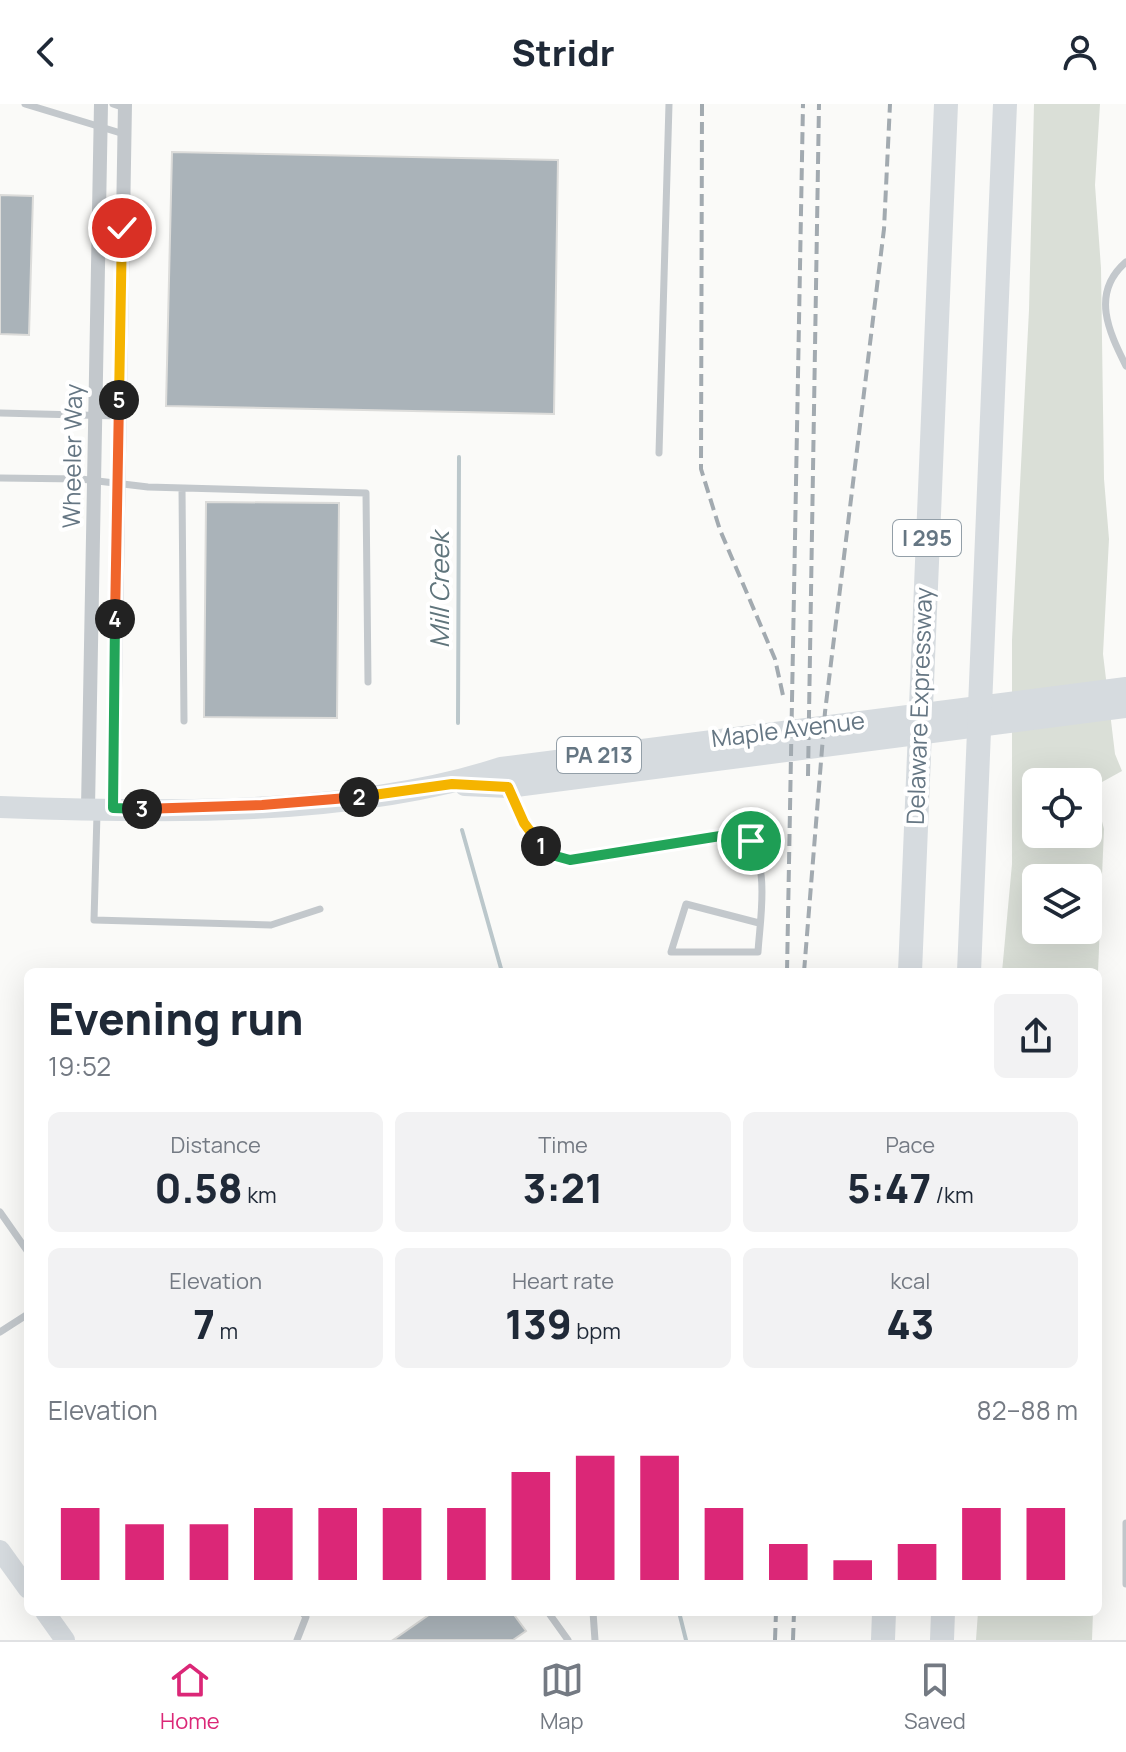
<!DOCTYPE html>
<meta charset="utf-8">
<style>
body{margin:0;font-family:Manrope,sans-serif;background:#f2f2f3;color:#1f2937;height:100vh;display:flex;flex-direction:column;font-size:30px;white-space:nowrap}
*{box-sizing:border-box;margin:0}
p{font-size:26px;color:#747a83}
.icon{flex:none;width:44px;height:44px;fill:none;stroke:currentColor;stroke-width:2;stroke-linecap:round;stroke-linejoin:round}
.map{position:relative;flex:1;overflow:hidden}
.sheet{position:absolute;left:24px;top:864px;width:1078px;height:648px;display:flex;flex-direction:column;background:#fff;border-radius:12px;box-shadow:0 8px 32px #0002}
.sheet>*{flex:none}
.controls{position:absolute;left:1022px;top:664px;display:grid;gap:16px}
.controls a{display:grid;place-items:center;width:80px;height:80px;border-radius:12px;background:#fff;box-shadow:0 8px 32px #0002;font-size:40px}
.pin{position:absolute;display:grid;place-items:center;width:68px;height:68px;color:#fff;margin:-34px;border:4px solid #fff;border-radius:50%;box-shadow:0 2px 8px #0007}
.km{position:absolute;width:40px;height:40px;margin:-20px;border-radius:50%;background:#222;color:#fff;font-size:22px;line-height:40px;text-align:center}
.round{display:grid;place-items:center;flex:none;width:84px;height:84px;border-radius:12px;background:#f2f2f3}
.summary{display:flex;align-items:center;justify-content:space-between;height:136px;padding:0 24px}
h1{font-size:44px;font-weight:800;line-height:60px}
.stats{display:grid;grid-template-columns:repeat(3,1fr);gap:12px;height:136px;padding:8px 24px}
.stats div{display:grid;align-content:center;border-radius:12px;background:#f2f2f3;text-align:center}
.stats b{font-size:40px;font-weight:800}
.stats small{font-size:22px;font-weight:400}
.stats p{font-size:22px}
.chart{height:224px;padding:16px 24px}
.chart p{display:flex;justify-content:space-between}
.chart svg{width:100%;height:144px;margin-top:8px;stroke:#db2777;stroke-width:6}
header{display:flex;justify-content:space-between;align-items:center;height:104px;padding:0 24px;background:#fff;font-size:36px;font-weight:800}
.tabs{display:flex;justify-content:space-around;align-items:center;height:112px;border-top:2px solid #e0e1e3;background:#fff;font-size:22px;color:#747a83}
.tabs a{display:grid;justify-items:center;gap:4px}
.tabs .on{color:#db2777}
.map>svg:first-child{display:block}
.green{fill:#dadfd7;fill-rule:evenodd}
.lines{fill:none;stroke-linecap:round;stroke-linejoin:round}
.stream{stroke:#bbc7cb;stroke-width:4}
.building{fill:#aab3b9;stroke:#dcdcda;stroke-width:2}
.lane{stroke:#c3c8cc;stroke-width:7}
.street{stroke:#c3c8cc;stroke-width:14}
.secondary{stroke:#d6dbdf;stroke-width:20}
.primary{stroke:#d6dbdf;stroke-width:22}
.highway{stroke:#d6dbdf;stroke-width:24}
.rail{stroke:#a2aab0;stroke-width:4;stroke-dasharray:12 6;stroke-linecap:butt}
.split-1-casing{stroke:#fff;stroke-width:16}
.split-2-casing{stroke:#fff;stroke-width:16}
.split-3-casing{stroke:#fff;stroke-width:16}
.split-4-casing{stroke:#fff;stroke-width:16}
.split-5-casing{stroke:#fff;stroke-width:16}
.split-6-casing{stroke:#fff;stroke-width:16}
.split-1{stroke:#22a559;stroke-width:10}
.split-2{stroke:#f5b400;stroke-width:10}
.split-3{stroke:#f0652b;stroke-width:10}
.split-4{stroke:#22a559;stroke-width:10}
.split-5{stroke:#f0652b;stroke-width:10}
.split-6{stroke:#f5b400;stroke-width:10}
.labels{text-anchor:middle;stroke-width:8;stroke-linejoin:round;paint-order:stroke}
.shield{fill:#fff;stroke:#939fa8;stroke-width:2}
.shield-label{font-size:22px;font-weight:bold;fill:#657683}
.street-label{font-size:24px;fill:#657683;stroke:#fff}
.water-label{font-size:26px;font-style:italic;fill:#60757c;stroke:#fff}
</style>
<header><svg class="icon" aria-label="back" viewBox="0 0 24 24"><path d="M15 5l-7 7 7 7"/></svg>Stridr<svg class="icon" aria-label="person" viewBox="0 0 24 24"><circle cx="12" cy="8" r="4"/><path d="M4 21q1-7 8-7t8 7"/></svg></header>
<div class="map">
<svg width="1126" height="1536" viewBox="0 0 1126 1536">
<rect width="100%" height="100%" fill="#fafaf8"/>
<path class="green" d="M1034,0H1100L1095,81L1101,164L1104,375L1109,435L1103,550L1115,650L1122,667L1093,683L1104,725L1098,868H1002L1012,760V536L1029,206ZM1036,678H1088V730H1036ZM1036,774H1088V826H1036Z
M978,1508H1093L1092,1536H976Z"/>
<g class="lines">
<path class="stream" d="M458,619L459,353
M462,726L502,868
M679,1508L686,1536"/>
</g>
<path class="building" d="M172,48L558,56L554,310L166,302Z
M0,91L33,92L29,231L0,230Z
M206,398L339,399L337,614L204,613Z
M433,1508H512L526,1527L513,1536H393Z"/>
<g class="lines">
<path class="lane" d="M25,0L124,30
M113,0L125,4
M1126,158C1090,189 1109,228 1126,262
M0,309L119,312
M659,349L669,0
M0,374L81,375L148,383L366,389L368,578
M182,384L184,617
M509,685C523,717 534,746 570,756L739,729C773,751 760,812 758,848H671L686,800L759,819
M97,710L94,816L271,821L320,805
M0,1108L28,1148
M0,1228L28,1210
M1126,1419V1480
M548,1508L568,1536
M593,1508L595,1536
M297,1536L306,1513L302,1508"/>
<path class="street" d="M88,704L101,0
M113,704L125,0"/>
<path class="secondary" d="M0,1446L28,1485
M45,1508L65,1536"/>
<path class="primary" d="M465,681L508,683L1126,603
M0,703C157,709 351,713 501,664L1126,584"/>
<path class="highway" d="M910,868L946,0
M969,868L1005,0
M883,1536L884,1508
M942,1536L943,1508"/>
<path class="rail" d="M702,0L701,365L720,426L775,555L784,596
M808,672L819,0
M787,868L803,0
M804,868L825,608L884,125L890,0
M775,1536L776,1508
M793,1536L794,1508"/>
</g>
<g class="lines">
<defs>
<path id="split-1" d="M541,742L552,751L570,756L739,729L751,737"/>
<path id="split-2" d="M359,693L452,680L508,683L524,719L541,742"/>
<path id="split-3" d="M142,705L262,701L359,693"/>
<path id="split-4" d="M115,515L113,704L142,705"/>
<path id="split-5" d="M115,515L119,296"/>
<path id="split-6" d="M119,296L122,124"/>
</defs>
<use href="#split-1" class="split-1-casing"/>
<use href="#split-2" class="split-2-casing"/>
<use href="#split-3" class="split-3-casing"/>
<use href="#split-4" class="split-4-casing"/>
<use href="#split-5" class="split-5-casing"/>
<use href="#split-6" class="split-6-casing"/>
<use href="#split-1" class="split-1"/>
<use href="#split-2" class="split-2"/>
<use href="#split-3" class="split-3"/>
<use href="#split-4" class="split-4"/>
<use href="#split-5" class="split-5"/>
<use href="#split-6" class="split-6"/>
</g>
<g class="labels">
<g class="shield">
<rect x="893" y="416" width="68" height="36" rx="6"/>
<rect x="557" y="633" width="84" height="36" rx="6"/>
</g>
<g class="shield-label">
<text x="927" y="442">I 295</text>
<text x="599" y="659">PA 213</text>
</g>
<g class="street-label">
<text transform="translate(73 352) rotate(-89)" y="8">Wheeler Way</text>
<text transform="translate(920 602) rotate(-88)" y="8">Delaware Expressway</text>
<text transform="translate(788 626) rotate(-7)" y="8">Maple Avenue</text>
</g>
<g class="water-label">
<text transform="translate(440 486) rotate(-90)" y="9">Mill Creek</text>
</g>
</g>
</svg>
<div class="controls">
<a><svg class="icon" aria-label="locate" viewBox="0 0 24 24"><circle cx="12" cy="12" r="6"/><path d="M12 2v4M12 18v4M2 12h4M18 12h4"/></svg></a>
<a><svg class="icon" aria-label="layers" viewBox="0 0 24 24"><path d="M12 4l9 5-9 5-9-5zM3 14l9 5 9-5"/></svg></a>
</div>
<div class="pin" style="left:751px;top:737px;background:#1e9e55"><svg class="icon" aria-label="arrive" viewBox="0 0 24 24"><path d="M6 21V4h12l-3 4 3 4H6"/></svg></div>
<div class="pin" style="left:122px;top:124px;background:#d93025"><svg class="icon" aria-label="check" viewBox="0 0 24 24"><path d="M5 12l5 5 9-10"/></svg></div>
<b class="km" style="left:541px;top:742px">1</b>
<b class="km" style="left:359px;top:693px">2</b>
<b class="km" style="left:142px;top:705px">3</b>
<b class="km" style="left:115px;top:515px">4</b>
<b class="km" style="left:119px;top:296px">5</b>
<section class="sheet">
<div class="summary"><div><h1>Evening run</h1><p>19:52</p></div><a class="round"><svg class="icon" aria-label="share" viewBox="0 0 24 24"><path d="M12 15V3M7 8l5-5 5 5M5 13v7h14v-7"/></svg></a></div>
<div class="stats">
<div><p>Distance</p><b>0.58<small> km</small></b></div>
<div><p>Time</p><b>3:21</b></div>
<div><p>Pace</p><b>5:47<small> /km</small></b></div>
</div>
<div class="stats">
<div><p>Elevation</p><b>7<small> m</small></b></div>
<div><p>Heart rate</p><b>139<small> bpm</small></b></div>
<div><p>kcal</p><b>43</b></div>
</div>
<div class="chart"><p><span>Elevation</span>82–88 m</p>
<svg viewBox="0 0 160 44" preserveAspectRatio="none"><path d="M5 44V22M15 44V27M25 44V27M35 44V22M45 44V22M55 44V22M65 44V22M75 44V11M85 44V6M95 44V6M105 44V22M115 44V33M125 44V38M135 44V33M145 44V22M155 44V22"/></svg>
</div>
</section>
</div>
<nav class="tabs">
<a class="on"><svg class="icon" aria-label="home" viewBox="0 0 24 24"><path d="M3 11l9-7 9 7M6 9v11h12V9"/></svg>Home</a>
<a><svg class="icon" aria-label="map" viewBox="0 0 24 24"><path d="M3 6l6-2 6 2 6-2v14l-6 2-6-2-6 2zM9 4v14M15 6v14"/></svg>Map</a>
<a><svg class="icon" aria-label="saved" viewBox="0 0 24 24"><path d="M7 4h10v16l-5-4-5 4z"/></svg>Saved</a>
</nav>
